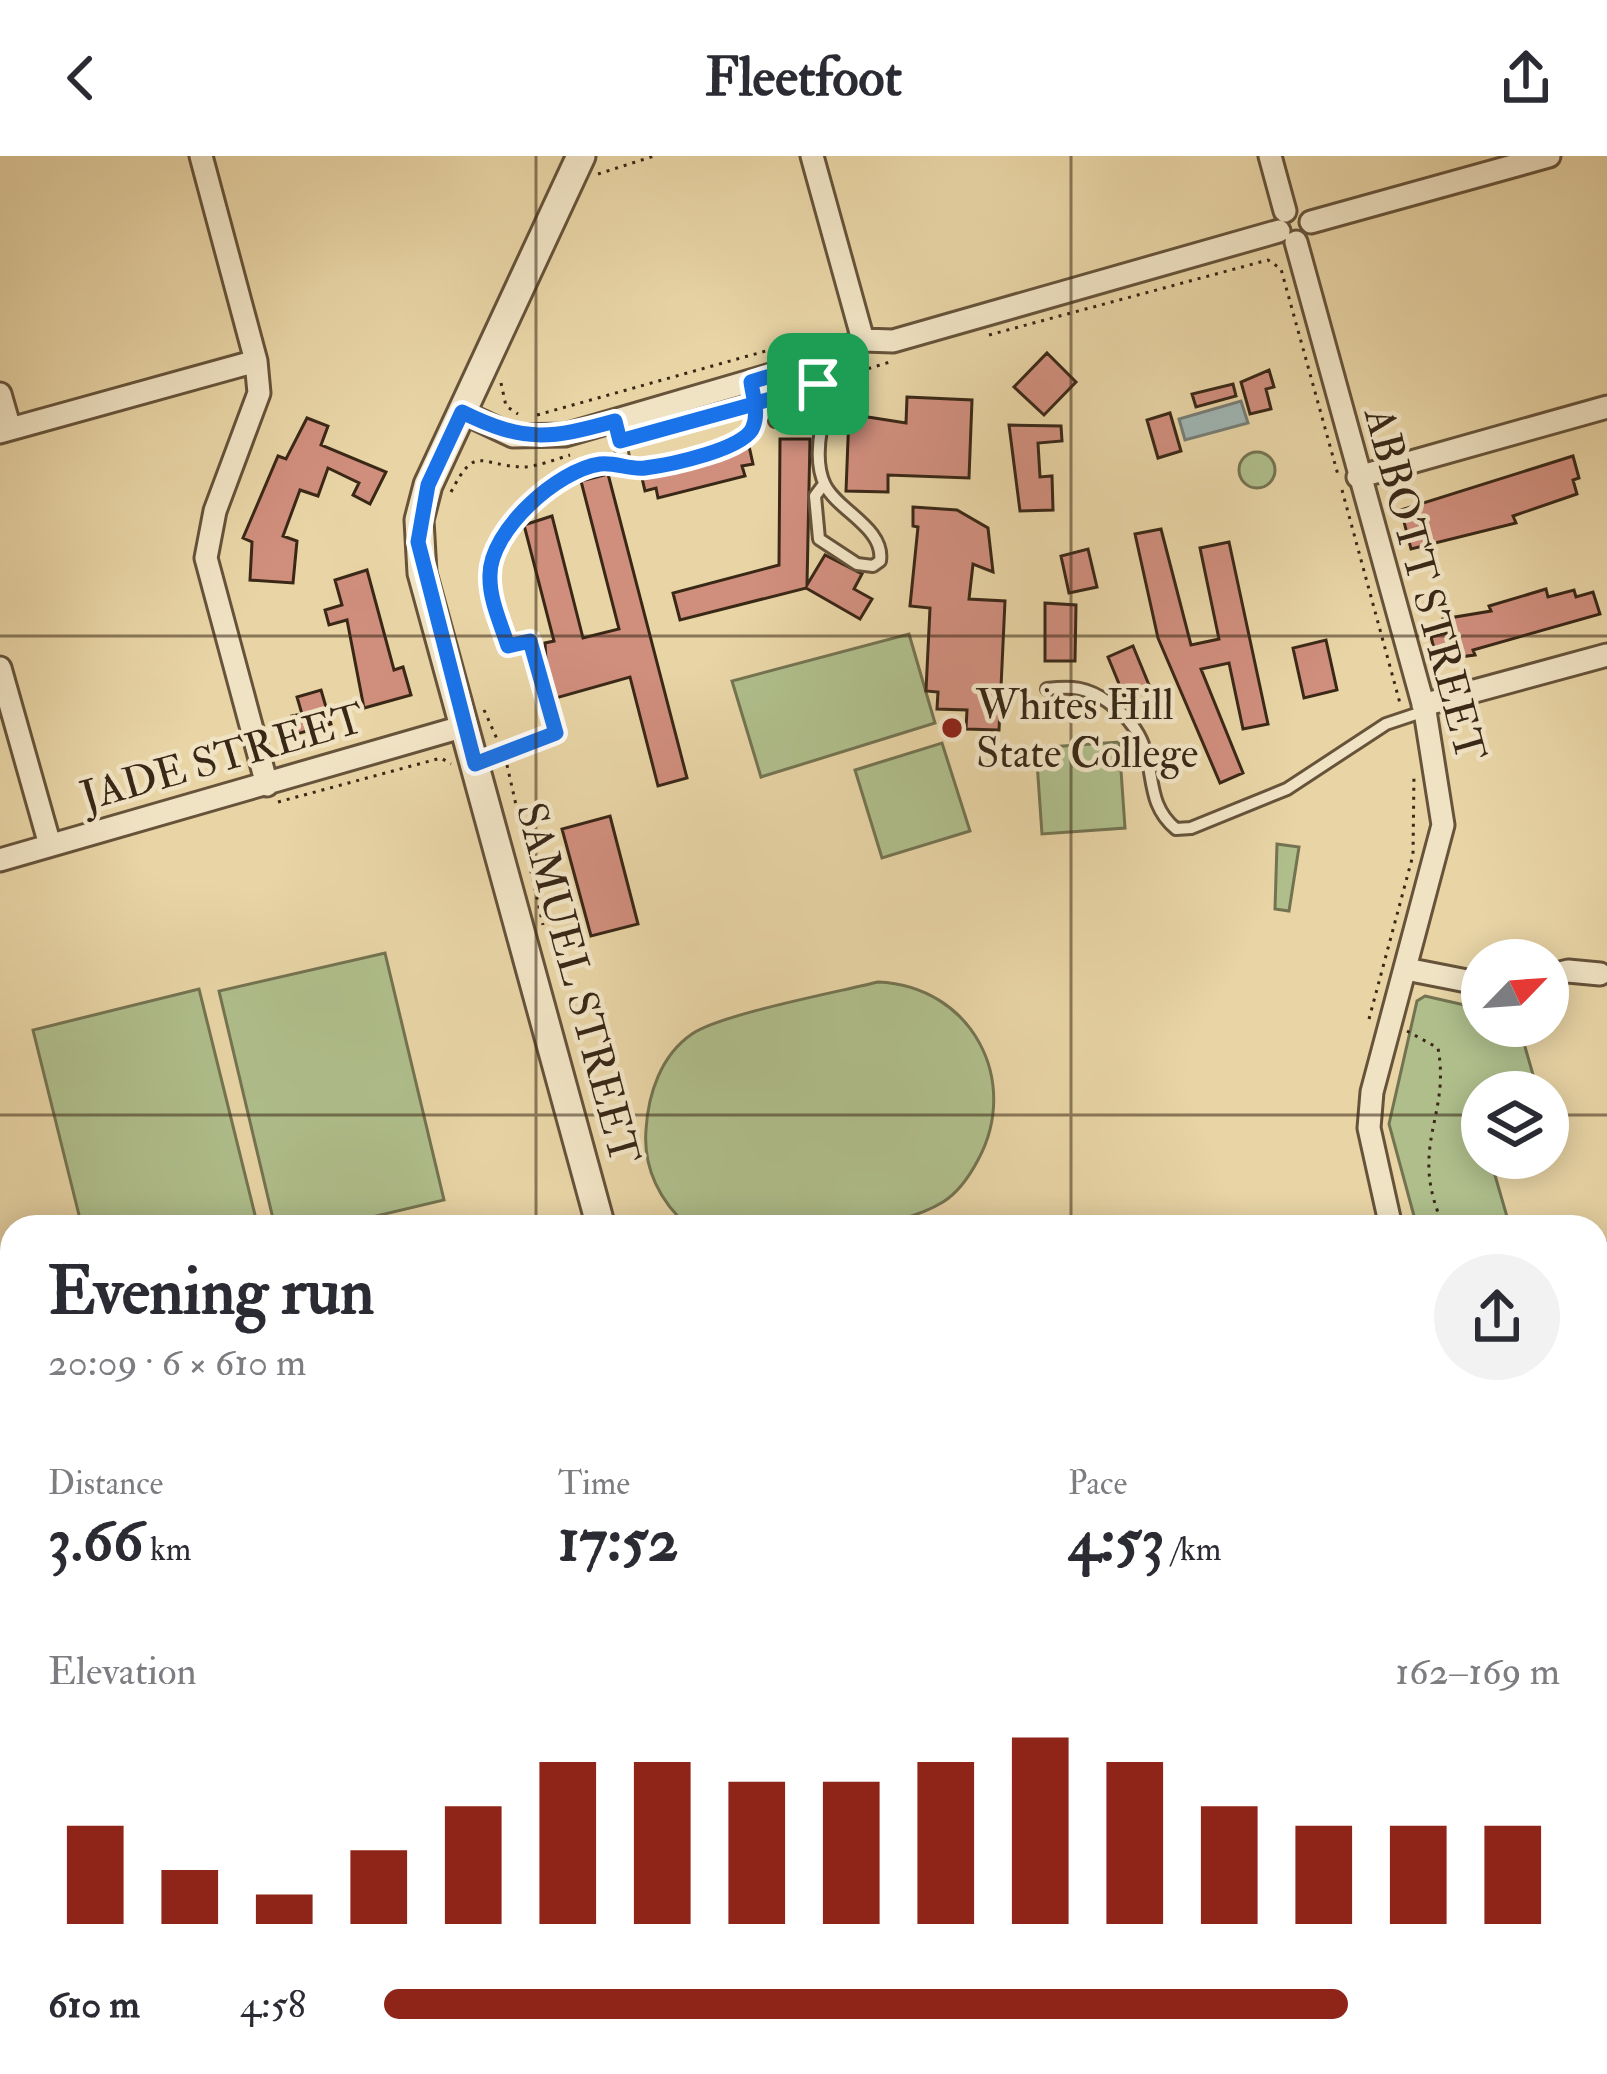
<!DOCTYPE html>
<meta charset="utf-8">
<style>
body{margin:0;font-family:"IM FELL Double Pica",serif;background:#f2f2f3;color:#2b2b33;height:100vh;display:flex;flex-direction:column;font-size:45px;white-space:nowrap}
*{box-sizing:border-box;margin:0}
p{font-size:39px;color:#7c7c81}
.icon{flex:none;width:66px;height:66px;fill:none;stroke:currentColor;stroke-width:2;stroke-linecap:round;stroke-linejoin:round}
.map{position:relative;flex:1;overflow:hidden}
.sheet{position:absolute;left:0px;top:1059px;width:1608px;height:861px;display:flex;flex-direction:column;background:#fff;border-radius:36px 36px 0 0;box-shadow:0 6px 30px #0003}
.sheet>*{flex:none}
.needle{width:78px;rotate:65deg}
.buttons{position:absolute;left:1461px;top:783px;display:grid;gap:24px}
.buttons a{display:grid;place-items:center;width:108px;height:108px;border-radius:50%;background:#fff;box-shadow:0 6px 30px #0003;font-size:60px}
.pin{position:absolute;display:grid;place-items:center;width:102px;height:102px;color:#fff;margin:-51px;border-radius:24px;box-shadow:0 6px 18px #0006}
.round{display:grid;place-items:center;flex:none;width:126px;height:126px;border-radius:63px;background:#f2f2f3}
.overview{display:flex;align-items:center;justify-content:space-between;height:204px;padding:0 48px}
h1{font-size:66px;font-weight:700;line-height:90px}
.stats{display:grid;grid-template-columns:repeat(3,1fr);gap:18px;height:204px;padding:12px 48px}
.stats div{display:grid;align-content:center}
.stats b{font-size:60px;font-weight:700}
.stats small{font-size:33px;font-weight:400}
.stats p{font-size:33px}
.chart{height:336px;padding:24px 48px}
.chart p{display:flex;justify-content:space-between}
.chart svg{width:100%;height:216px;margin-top:12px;stroke:#8f2418;stroke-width:6}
ul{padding:0 48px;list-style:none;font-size:39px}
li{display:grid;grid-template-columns:192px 144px 1fr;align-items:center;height:90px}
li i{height:30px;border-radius:15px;background:#8f2418}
header{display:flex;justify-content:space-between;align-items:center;height:156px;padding:0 48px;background:#fff;font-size:54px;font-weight:700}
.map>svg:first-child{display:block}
.green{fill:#afbe8b;stroke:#747351;stroke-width:3}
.water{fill:#9eb5b3;stroke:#767d75;stroke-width:3}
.building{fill:#d08e7d;stroke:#3a2817;stroke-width:3}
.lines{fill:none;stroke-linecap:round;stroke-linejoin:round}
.service-casing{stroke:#66533a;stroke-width:16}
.minor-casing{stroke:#66533a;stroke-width:27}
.tertiary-casing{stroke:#66533a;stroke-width:33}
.path{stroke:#3a2817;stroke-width:3;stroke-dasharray:3 6;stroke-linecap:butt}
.service{stroke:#f0e3c4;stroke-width:10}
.minor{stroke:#f0e3c4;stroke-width:21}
.tertiary{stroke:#f0e3c4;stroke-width:27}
.route-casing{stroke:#fff;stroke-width:24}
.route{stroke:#1a73e8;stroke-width:15}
.grid{fill:none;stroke:#3a2817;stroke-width:3;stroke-opacity:0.55}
.poi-dot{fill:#8f2418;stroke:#f0e3c4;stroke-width:4.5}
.labels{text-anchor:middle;stroke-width:9;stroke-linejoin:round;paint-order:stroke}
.street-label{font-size:42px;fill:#3a2817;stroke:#f0e3c4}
.poi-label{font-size:42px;fill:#3a2817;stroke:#f0e3c4;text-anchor:start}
</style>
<header><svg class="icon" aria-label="back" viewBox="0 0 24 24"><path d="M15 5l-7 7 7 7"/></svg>Fleetfoot<svg class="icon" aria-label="share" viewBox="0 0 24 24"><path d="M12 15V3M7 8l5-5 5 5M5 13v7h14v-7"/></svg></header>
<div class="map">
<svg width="1607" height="1918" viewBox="0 0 1607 1918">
<rect width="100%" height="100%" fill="#e8d4a5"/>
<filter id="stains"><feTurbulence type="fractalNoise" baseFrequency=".00167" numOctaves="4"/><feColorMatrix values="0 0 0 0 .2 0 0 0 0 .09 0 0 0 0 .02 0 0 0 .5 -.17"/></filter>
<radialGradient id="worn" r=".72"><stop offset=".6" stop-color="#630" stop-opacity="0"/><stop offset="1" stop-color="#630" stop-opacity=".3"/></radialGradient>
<path class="green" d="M1239 314a18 18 0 1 1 36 0a18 18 0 1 1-36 0Z
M909,478L935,567L761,621L732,525Z
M1119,586L1125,672L1042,678L1036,592Z
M942,587L970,675L882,702L855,614Z
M1277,688L1299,691L1289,755L1275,753Z
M385,797L444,1044L330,1071H275L219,835Z
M878,826C972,830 1021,925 978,1004C969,1021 959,1036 943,1046C879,1085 761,1071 689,1071C660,1046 643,1012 646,974C648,938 661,899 692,878C721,858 838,836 878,826Z
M199,833L258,1071H82L33,874Z
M1425,840L1482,853V870H1519L1538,936H1482V952L1477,954L1482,1002H1490L1510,1071H1417L1389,968L1417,845Z
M0,1774L12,1818V1900L0,1903Z"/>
<path class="water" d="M1241,245L1248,267L1185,284L1179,263Z"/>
<path class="building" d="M1047,197L1076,226L1044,259L1014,231Z
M1269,214L1274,231L1266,233L1271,253L1250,258L1241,226Z
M1233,228L1236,240L1196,251L1192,238Z
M907,241L972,244L969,322L888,319V336L846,335L849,258L906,267Z
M1170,257L1181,295L1158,302L1147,264Z
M307,262L328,270L321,289L386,316L370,348L353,339L359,327L328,312L318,340L300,334L283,380L297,385L293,427L250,424L252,386L243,382L278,300L286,303Z
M1009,269L1061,270L1062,285L1038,287L1040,321L1052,320L1053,354L1020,355Z
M780,283H810L807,429L825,399L862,418L854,433L872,443L860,463L806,432L680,464L673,437L779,409Z
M749,290L753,308L742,310L745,320L658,342L656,332L645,335L642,322L706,309Z
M1573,300L1579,322L1573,324L1577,338L1513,360L1516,367L1411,393L1401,354Z
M608,318L687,622L658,630L630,521L556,542L546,505L545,487L554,485L524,369L552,360L583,482L619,473L581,325Z
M913,351L957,354L988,372L993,416L973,408L969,443L1005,445L999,574L966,573L967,554L937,553L938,536L926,535L930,452L910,450L918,371L913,370Z
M1161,373L1191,489L1219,483L1200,392L1229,386L1268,568L1243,573L1229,507L1201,513L1243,617L1220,627L1158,482L1135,378Z
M1088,393L1097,431L1069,437L1061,400Z
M367,414L394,514L403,511L411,539L364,552L347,464L329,469L325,454L342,449L335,424Z
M1546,433L1548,441L1574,434L1576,441L1593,436L1600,458L1473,494L1475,499L1437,504L1431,481L1447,477L1443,463L1491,455L1489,450Z
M1045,447L1076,449L1075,505H1045Z
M1326,484L1337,534L1304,542L1293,492Z
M1133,490L1149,529L1124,540L1108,501Z
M321,534L331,568L297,578L292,560L302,558L297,541Z
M610,660L638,768L591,780L562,673Z"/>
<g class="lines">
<defs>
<path id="service" d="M615,265L625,310
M775,265L820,263
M824,328L815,340L819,383L857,408L873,410L880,405C885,372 838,355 825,329C807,293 832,232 843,197
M1047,533C1072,530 1087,531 1108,546C1171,591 1133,637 1176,673L1191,672L1287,633L1386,568L1425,555
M479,606L556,577L530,485L508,490C501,468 489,442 490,419C490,374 560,313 602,308C614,307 626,312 638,312C664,313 746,292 754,268L751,226"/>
<path id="minor" d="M201,0L256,205L259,237L215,355L206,402L267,629
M812,0L863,184
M1270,0L1285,55
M1311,66L1549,0
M1296,86L1425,555L1443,669L1372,936L1369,972L1391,1071
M0,238L10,273
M462,256L513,280L565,279L812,207L863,184L893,185L1279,75
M0,276L256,205
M1358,321L1607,251
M0,512L50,689
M1423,549L1607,499
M0,704L465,570
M1406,813L1482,828
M1548,820L1568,815L1600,818
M1596,1101L1607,1098
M0,1359L12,1401
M1596,1783L1607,1798
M1596,1841L1607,1833
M1051,1908L1053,1918
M1295,1908L1305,1918
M38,1918L73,1908
M1370,1918L1406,1908"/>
<path id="tertiary" d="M581,0L428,329L419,364L422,417L601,1071
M1596,1482L1607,1479
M723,1908L725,1918
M743,1908L745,1918"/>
</defs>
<use href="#service" class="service-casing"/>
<use href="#minor" class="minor-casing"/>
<use href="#tertiary" class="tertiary-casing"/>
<path class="path" d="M598,18L654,0
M989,179L1268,104L1281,113L1338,319
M851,218L893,205
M501,227L506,250L518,258
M765,245L819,228
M537,259L823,179
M632,282L738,252
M1342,334L1401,551
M451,336C476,288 478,309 522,311C537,311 556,303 570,299
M484,554L497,583
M507,609L543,769
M278,646L441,602L451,608
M1369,863L1413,699L1414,618
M1407,875L1438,892C1451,962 1407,990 1444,1071
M110,1918L147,1908"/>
<use href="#service" class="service"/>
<use href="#minor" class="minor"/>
<use href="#tertiary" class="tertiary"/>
</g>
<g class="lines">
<defs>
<path id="route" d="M818,228L754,248L620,285L615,265C550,283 525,287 462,256L428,329L418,386L475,608L556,577L530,485L508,490C501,468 489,443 490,419C490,374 558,314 600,308C615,306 630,314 645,312C669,309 746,293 753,271C759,257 753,241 751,226L843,197L835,223L818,228"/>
</defs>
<use href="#route" class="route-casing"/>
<use href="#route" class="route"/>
</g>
<path class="grid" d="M536,0V1071M1071,0V1071M0,480H1607M0,959H1482M1548,959H1607M0,1438H12M1596,1438H1607M536,1908V1918M1071,1908V1918"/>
<circle class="poi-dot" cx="952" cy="572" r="12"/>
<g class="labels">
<g class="street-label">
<text transform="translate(1426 428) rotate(75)" y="15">ABBOTT STREET</text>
<text transform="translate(222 600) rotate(-16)" y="15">JADE STREET</text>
<text transform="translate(579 827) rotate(75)" y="15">SAMUEL STREET</text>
</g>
<g class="poi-label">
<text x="976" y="563">Whites Hill<tspan x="976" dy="48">State College</tspan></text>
</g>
</g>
<rect width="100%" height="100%" filter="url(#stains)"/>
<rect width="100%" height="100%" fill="url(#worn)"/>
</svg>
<div class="buttons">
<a><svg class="needle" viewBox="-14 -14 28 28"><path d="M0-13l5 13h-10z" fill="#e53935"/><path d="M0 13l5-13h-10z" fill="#7c7c81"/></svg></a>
<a><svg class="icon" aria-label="layers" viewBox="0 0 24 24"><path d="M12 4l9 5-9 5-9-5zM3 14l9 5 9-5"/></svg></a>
</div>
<div class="pin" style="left:818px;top:228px;background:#1e9e55"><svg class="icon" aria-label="arrive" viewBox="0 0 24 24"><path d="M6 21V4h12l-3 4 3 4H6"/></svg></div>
<section class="sheet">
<div class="overview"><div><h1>Evening run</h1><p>20:09 · 6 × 610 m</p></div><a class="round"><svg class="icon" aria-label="share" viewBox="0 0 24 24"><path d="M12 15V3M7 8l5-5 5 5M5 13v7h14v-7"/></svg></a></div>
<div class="stats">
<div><p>Distance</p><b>3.66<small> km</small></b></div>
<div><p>Time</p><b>17:52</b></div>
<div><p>Pace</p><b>4:53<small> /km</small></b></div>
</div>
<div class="chart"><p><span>Elevation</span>162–169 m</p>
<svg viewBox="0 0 160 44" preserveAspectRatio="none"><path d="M5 44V24M15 44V33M25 44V38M35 44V29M45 44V20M55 44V11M65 44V11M75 44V15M85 44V15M95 44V11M105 44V6M115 44V11M125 44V20M135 44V24M145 44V24M155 44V24"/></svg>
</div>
<ul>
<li><b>610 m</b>4:58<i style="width:82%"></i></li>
</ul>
</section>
</div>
